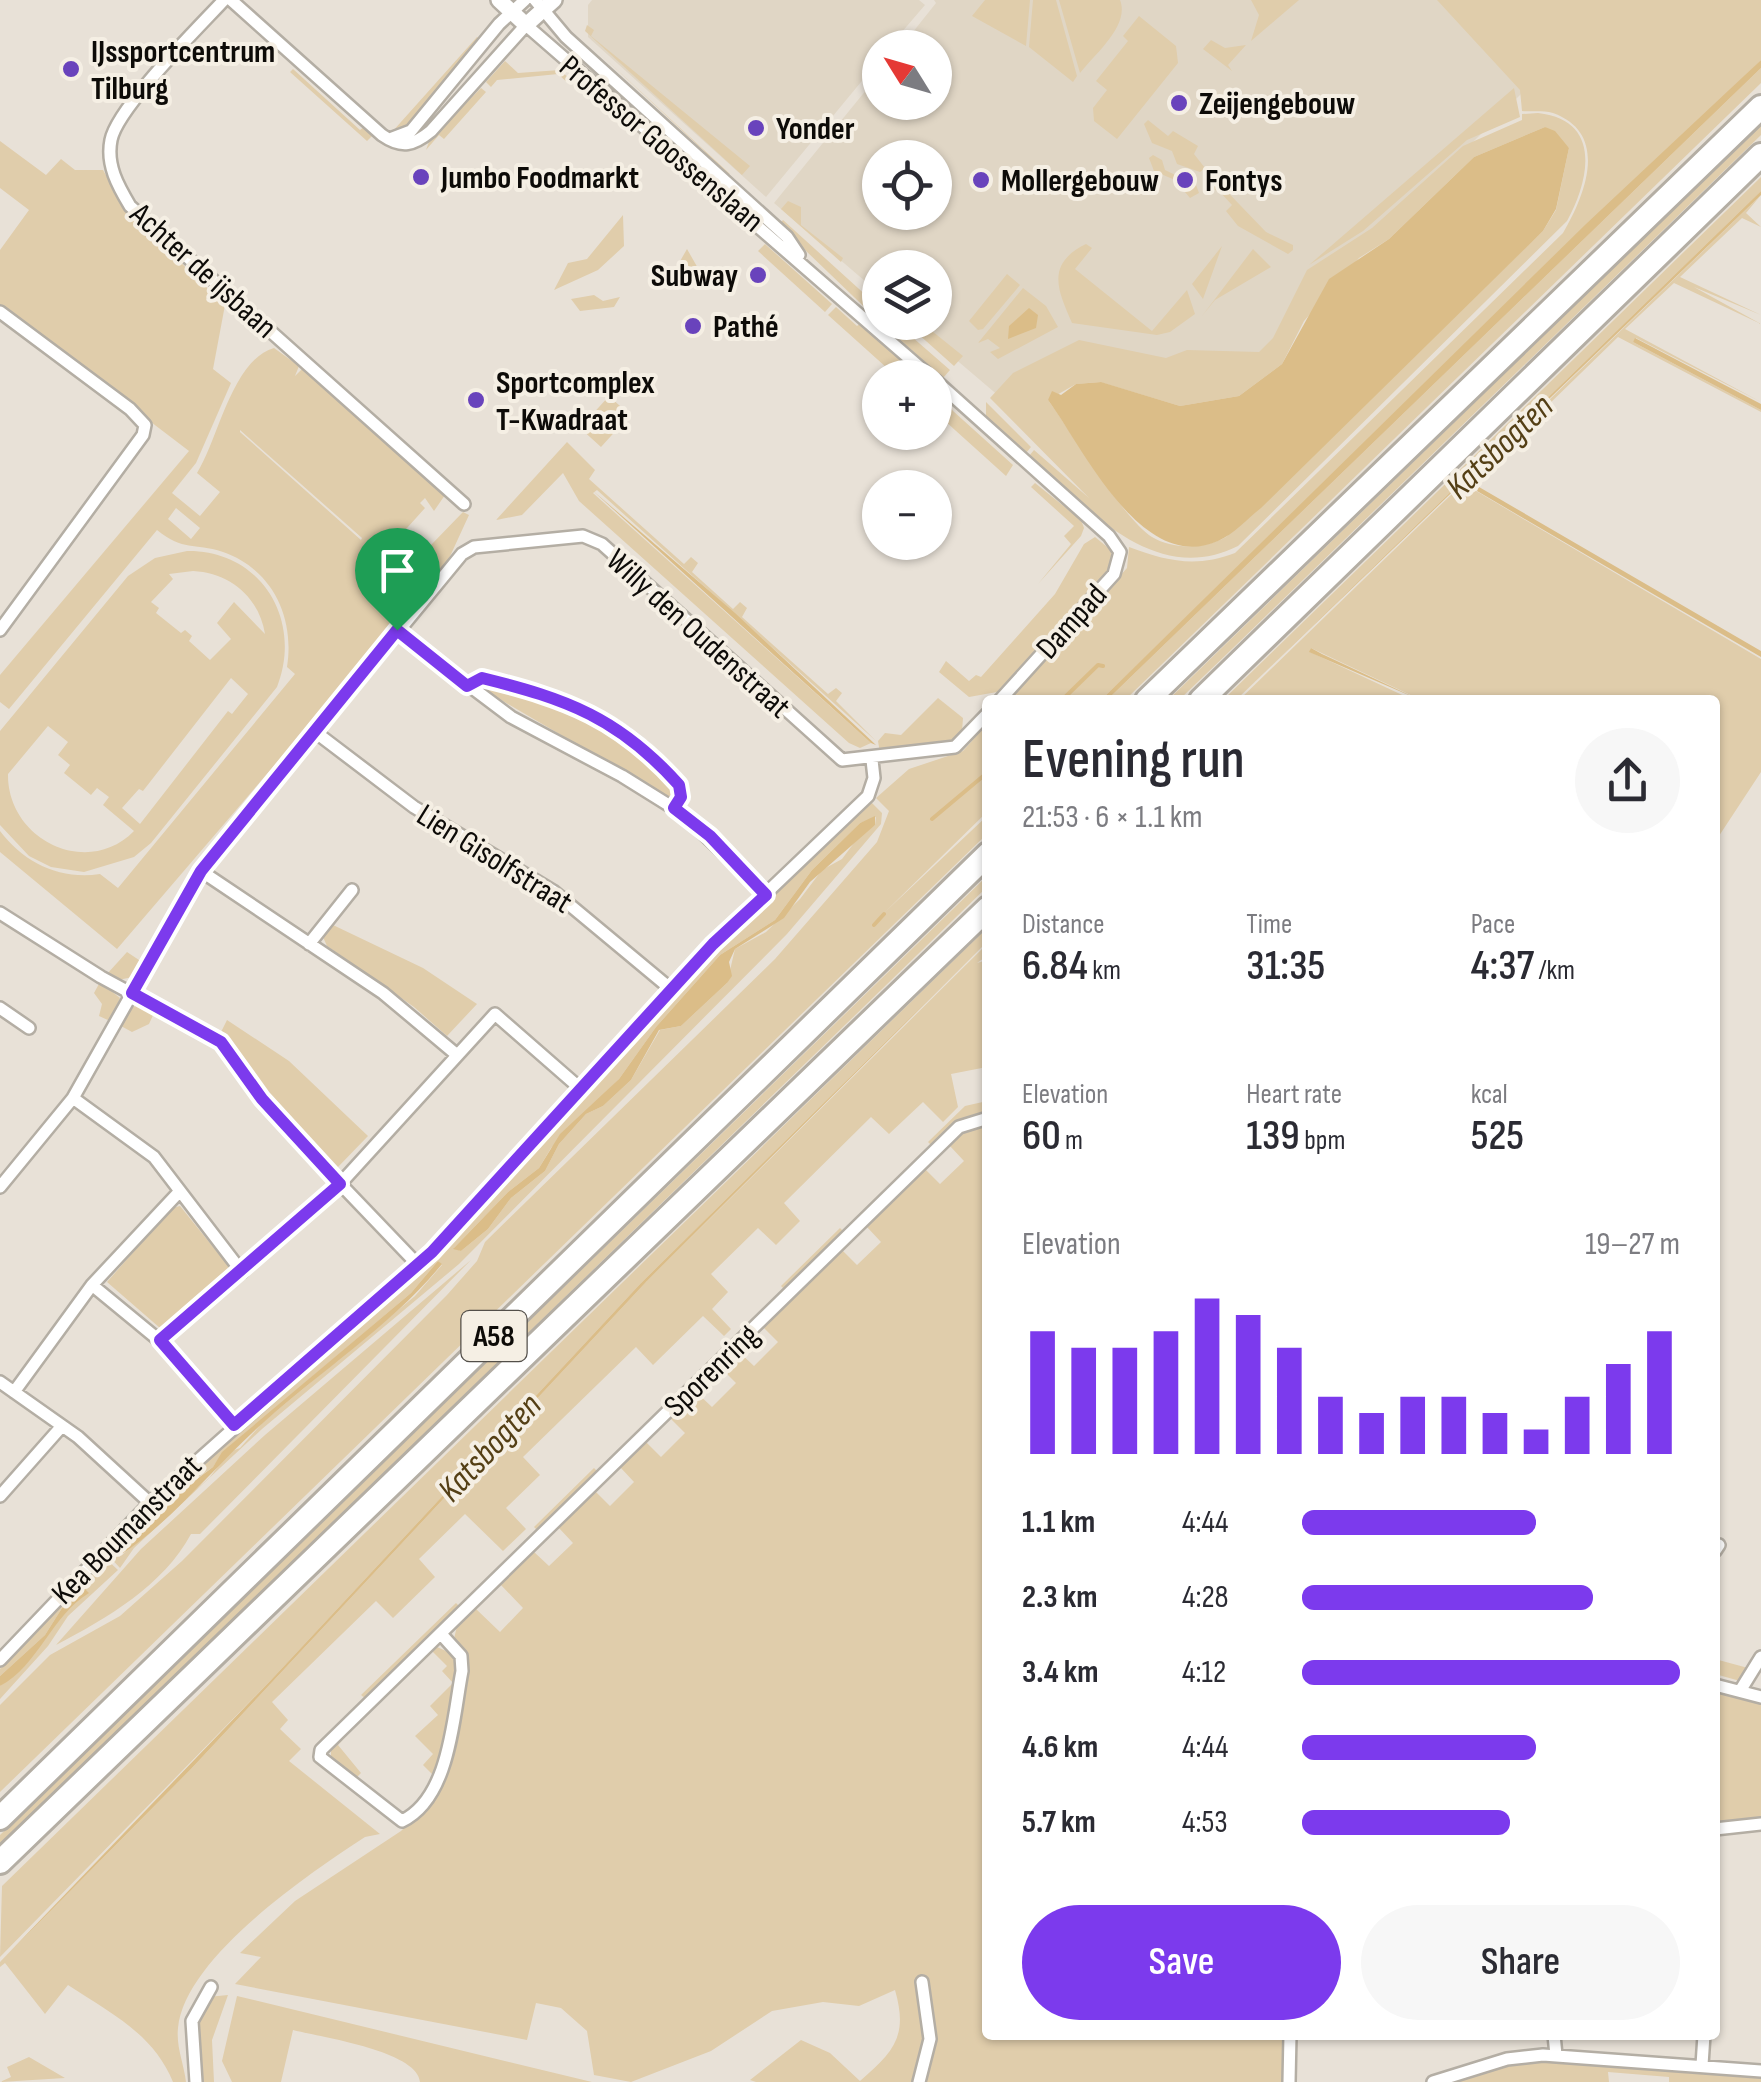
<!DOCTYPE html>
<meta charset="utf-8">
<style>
body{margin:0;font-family:"Sofia Sans Condensed",sans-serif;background:#f7f7f7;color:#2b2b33;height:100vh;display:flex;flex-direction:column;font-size:38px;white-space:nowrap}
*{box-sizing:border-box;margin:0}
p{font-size:32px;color:#7c7c81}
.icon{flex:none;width:55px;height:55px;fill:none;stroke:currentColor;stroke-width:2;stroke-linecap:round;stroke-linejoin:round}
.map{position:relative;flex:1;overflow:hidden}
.sheet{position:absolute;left:982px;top:695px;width:738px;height:1345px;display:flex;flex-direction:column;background:#fff;border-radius:10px;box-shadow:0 2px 8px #0004}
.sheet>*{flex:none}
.needle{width:65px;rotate:307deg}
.controls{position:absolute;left:862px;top:30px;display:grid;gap:20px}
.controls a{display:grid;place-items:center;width:90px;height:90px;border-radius:50%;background:#fff;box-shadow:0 2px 8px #0004;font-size:50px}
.pin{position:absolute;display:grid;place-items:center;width:85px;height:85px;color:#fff;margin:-102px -42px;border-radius:50% 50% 50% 0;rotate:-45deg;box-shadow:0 0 10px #0007}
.pin .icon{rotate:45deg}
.round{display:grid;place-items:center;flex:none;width:105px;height:105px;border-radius:52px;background:#f7f7f7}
.overview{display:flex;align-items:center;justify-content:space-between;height:170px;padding:0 40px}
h1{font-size:55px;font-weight:600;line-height:75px}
.metrics{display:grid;grid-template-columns:repeat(3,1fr);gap:15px;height:170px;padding:10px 40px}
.metrics div{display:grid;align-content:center}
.metrics b{font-size:42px;font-weight:600}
.metrics small{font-size:28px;font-weight:400}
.metrics p{font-size:28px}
.chart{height:280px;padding:20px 40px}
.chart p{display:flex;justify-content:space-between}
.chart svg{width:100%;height:180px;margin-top:10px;stroke:#7c3aed;stroke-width:6}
.primary-button{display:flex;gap:20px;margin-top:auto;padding:20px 40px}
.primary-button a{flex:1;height:115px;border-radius:60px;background:#7c3aed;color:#fff;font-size:40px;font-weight:600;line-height:115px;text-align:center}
.primary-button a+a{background:#f7f7f7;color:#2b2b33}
ul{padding:0 40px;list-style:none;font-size:32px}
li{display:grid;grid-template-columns:160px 120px 1fr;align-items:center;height:75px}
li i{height:25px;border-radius:12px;background:#7c3aed}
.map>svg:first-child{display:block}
.built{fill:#e0d6c5;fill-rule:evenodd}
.green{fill:#e0cdab;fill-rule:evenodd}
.water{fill:#dbbd88}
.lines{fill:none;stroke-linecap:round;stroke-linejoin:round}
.stream{stroke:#dbbd88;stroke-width:4}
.minor-casing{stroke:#b4aea4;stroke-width:16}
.tertiary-casing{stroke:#b4aea4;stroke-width:20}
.motorway-casing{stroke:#b4aea4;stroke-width:28}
.minor{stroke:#fff;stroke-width:11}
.tertiary{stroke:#fff;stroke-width:15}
.motorway{stroke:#fff;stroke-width:22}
.route-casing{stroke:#fff;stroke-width:20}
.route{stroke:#7c3aed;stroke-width:12}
.poi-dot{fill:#6943bc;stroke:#f5efe4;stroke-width:4}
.labels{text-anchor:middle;stroke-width:8;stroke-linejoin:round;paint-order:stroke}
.shield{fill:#f5efe4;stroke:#534f4a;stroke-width:2.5}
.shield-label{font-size:30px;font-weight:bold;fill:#0d0b08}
.poi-label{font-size:32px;font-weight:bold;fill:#0d0b08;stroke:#f5efe4;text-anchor:start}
.street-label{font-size:32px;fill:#0d0b08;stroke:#f5efe4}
.water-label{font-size:35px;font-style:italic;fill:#543f15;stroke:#f5efe4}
</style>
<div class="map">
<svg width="1761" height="2082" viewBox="0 0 1761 2082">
<rect width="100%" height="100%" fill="#e8e1d7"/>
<path class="built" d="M592,0H919L925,5L889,47L880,48V59L766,197L588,37V5Z
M934,0H1443L1525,90L1263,352L1000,397L913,323L935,322V268H880V294L774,203L880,73V102H935V48L901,47L936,3ZM880,158H935V212H880Z"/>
<path class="green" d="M985,0H1030L1026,46L972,16Z
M1033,0H1056L1077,76L1073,82L1029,47Z
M1059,0H1120C1130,25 1096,53 1080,73Z
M1251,0H1299L1251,41L1259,15Z
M1437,0H1761V60L1101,700H1009L1127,568L1129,547C1166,561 1196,568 1235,553L1563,233C1584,197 1611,134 1553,113C1542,110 1532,112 1522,111L1520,90Z
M1139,16L1176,46L1178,63L1117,139L1094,121L1093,108L1107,90L1096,81L1128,41L1123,36Z
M587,25L594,30L591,36L750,166L742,175L585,31Z
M477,37L480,39L412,122L392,132Z
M1211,40L1225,48L1246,45L1228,65L1232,71L1203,49Z
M599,53L730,174H723L703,150Z
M505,61L518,73L560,70L572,81L569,84L558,74L497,80L491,87L486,82Z
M1761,68V83L1125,700H1107Z
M293,69L360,130L364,127L373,135L367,141L290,72Z
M481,88L486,92L444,139L439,135L426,150L430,139Z
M1514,88L1520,117L1467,140L1363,231L1309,265Z
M1538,113C1603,120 1589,181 1567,221L1238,546C1154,588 1086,507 1029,456L1034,450L1089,498L990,398L1013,373L1079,340L1166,358L1187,350L1259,352L1273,338L1307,270L1372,228L1463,146L1522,120V114ZM1545,127L1569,148L1556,210L1543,231L1226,537C1204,549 1174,550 1152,537C1124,520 1070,430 1048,400L1076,384L1100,382L1180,406L1239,396L1282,364L1304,321L1359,258L1389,239L1474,157Z
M1148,120L1168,136L1173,131L1198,146L1194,154L1205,168L1200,172L1177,164L1172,151L1152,143L1144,124Z
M1761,125V135L1233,648L1179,700H1168Z
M0,141L46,175L61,159L75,170H103L126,210L225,305L213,369L231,383L196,463L172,493L200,516L220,492L197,473C218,440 232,360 274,348L299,366L295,376L302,369L445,495L434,511L425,498L420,503L425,508L380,558L400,577L463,512L469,515L446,565L117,949L0,852V831C24,863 60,880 100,874L118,888L295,674L287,667C295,617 272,569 223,552C193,542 184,552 157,530L9,709L0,702V675L189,451L0,307V250L29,210L0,188ZM240,430L362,538L361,540L240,432ZM176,508L200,528L191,539L168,519Z
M1153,155L1162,160L1165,170L1196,185L1199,193L1190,198L1175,180L1154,171L1149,158Z
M1761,177V191L1236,700H1223Z
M1214,178L1266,232L1293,245V250L1288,254L1238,226L1226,211L1232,205L1219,191L1208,188Z
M1761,195L1746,213L1761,227L1742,218L1680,277L1761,315L1694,287L1761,324L1674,283L1625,329L1761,402L1636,338L1633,342L1761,410V412L1618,337L1466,485L1761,659V772L1715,842V700H1421L1311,648L1310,652L1413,700H1239Z
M788,201L801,207V225L843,258L841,262L781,209Z
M623,215L624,246L598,270L554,290L568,263L587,259Z
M783,220L880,308V322L779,225Z
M765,244L832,304L825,312L758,251Z
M1086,244L1092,248L1075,269L1152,331L1187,290L1195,314L1170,332L1157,335L1072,323C1058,291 1045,264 1086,244Z
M1222,246L1203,299L1192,284Z
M687,249L699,270L673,288L671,277Z
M1253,249L1271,267L1215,300L1202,316Z
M1007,274L1020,285L983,329L978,330L969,321Z
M1023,288L1046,306L1058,327L998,359L990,352L1000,348L988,339L978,343Z
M594,295L603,301L620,297L614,307L580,311L571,299Z
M836,307L857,326L862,322L924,377H897L828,315Z
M881,323H896L950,370L943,378Z
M922,323L963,356L954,366L907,324Z
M938,390L953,411L1013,465L1006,476L935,412Z
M609,396L630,415L601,447L580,428Z
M986,402L1031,447L1026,453L986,416Z
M567,442L595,470L589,479L684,564L691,557L698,563L692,572L733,609L740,602L747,608L742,617L828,694L836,688L842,693L836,701L876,741L597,490L593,493L871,743L860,748L849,743L579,501L563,473L522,515L496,520Z
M1035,483L1081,520L1084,528L1081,536L1038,584L1071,544L1064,536L1074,526L1031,487Z
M1095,537L1112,551L1108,571L997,692L969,697L939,672L946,661L969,681L976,675L981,677L1055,594L1084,544Z
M187,551C262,550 303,621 277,687L151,843L134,857L84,872L51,867L29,856L0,825V731L128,576L155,558ZM193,571C230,573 259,597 265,634L234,602L217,623L231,639L210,660L189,641L192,636L185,630L181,633L156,613L159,608L151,602L173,579L169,574ZM231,678L248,694L232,714L228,711L140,824L122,808L139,789L143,791ZM48,726L68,742L58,755L70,765L64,773L91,795L97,788L109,797L103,805L134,831C87,879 7,839 8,774Z
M481,683C530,692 667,739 677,794L669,798L477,686Z
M938,698L963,718L962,731L949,743L880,753L878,741L885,733L901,735Z
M987,724V812L884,913L987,816V834L0,1792V1705L50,1655L120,1616L182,1561L447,1295L477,1261L485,1242L775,959L877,842L889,811L876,798L909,769L963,751Z
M871,802L882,813L881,824L787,934L459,1264L262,1429L134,1548L120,1568L106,1553L435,1257L735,928ZM876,817L875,825L863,831L842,859L822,870L800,899L766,932L735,949L727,983L681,1026L660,1030L631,1080L603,1106L586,1114L559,1144L545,1171L511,1198L488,1229L461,1251L454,1248L508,1192L539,1168L551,1148L619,1079L656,1027L720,955L775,920L812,870L860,823ZM438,1261L442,1265L415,1296L263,1422L240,1448L229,1452L210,1477L121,1556L126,1543L184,1487L213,1467L223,1452L411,1293Z
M987,876V887L0,1846V1835Z
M333,925L423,968L477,1004L447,1036L414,1007L327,946L323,937Z
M987,928V942L641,1283L271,1680L0,1957L2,1886Z
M987,944V956L977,963L987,960V1067L951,1074L958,1107L943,1122L923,1102L889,1134L871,1117L784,1203L800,1221L776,1245L758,1228L711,1274L728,1292L712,1309L731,1329L724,1336L703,1316L653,1365L636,1347L523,1457L540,1475L506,1508L526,1529L503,1551L465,1514L419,1559L435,1577L393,1618L376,1601L272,1702L288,1720L280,1729L301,1749L289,1761L380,1834L365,1837C310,1873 185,1957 178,2028C176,2047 184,2064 186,2082H173C153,2033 110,2013 68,1985L45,2014L5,1963L0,1967V1962L191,1769L647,1281Z
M127,952L142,962L133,977L118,980L107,974Z
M100,982L120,998L110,1021L99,1016L102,1004L94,993Z
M139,1005L155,1011L149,1024L132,1032L121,1026L132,1007Z
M227,1020L289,1061L368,1136L337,1168L268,1095L221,1032Z
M987,1101V1112L964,1118L932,1146L928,1142L965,1106Z
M987,1124L988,2035H1287L1286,2082H756L750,2080L801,2040L830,2053L860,2081C895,2051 908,2035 895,1990L859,2006L823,2002L772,2011L711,2051L631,2082L594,2075L587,2031L561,2008L536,2003L527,2040L235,1984L261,1957L240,1953L295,1901L401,1831L432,1800L464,1654L454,1639L457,1626L475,1608L500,1632L523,1608L500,1584L533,1551L549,1566L573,1543L558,1527L595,1491L610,1506L634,1482L620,1467L646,1442L661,1457L685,1433L670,1418L696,1392L712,1407L736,1383L721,1368L738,1351L754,1366L778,1342L763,1327L842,1250L857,1265L881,1242L866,1226L925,1169L940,1184L964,1161L949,1145L963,1132Z
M180,1206L230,1268L167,1326L160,1328L107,1282L172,1208Z
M840,1228L844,1232L785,1290L781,1286Z
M471,1260L200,1534H191C164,1585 106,1619 56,1645L141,1549L265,1435Z
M594,1468L598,1472L538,1531L534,1527Z
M103,1556L118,1570L68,1616L48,1646L0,1699V1686C35,1661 51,1615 88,1593L62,1608L45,1635L0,1676V1669Z
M456,1603L460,1607L366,1699L361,1695Z
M437,1647L455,1655L459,1667L434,1776L423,1765L433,1754L415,1736L438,1715L430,1706L453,1683L442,1671L447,1666L432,1651Z
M1715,1659L1748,1668L1740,1681L1715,1674Z
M1715,1691L1761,1703V1820L1715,1825Z
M365,1715L338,1745L361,1773L355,1779L331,1759V1751Z
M228,1995L212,2040L214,2082H199L194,2028L208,1997Z
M237,1996L592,2082H420C418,2051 320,2037 293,2030L281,2082H232L222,2061Z
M29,2057L65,2078L0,2082L11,2077L7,2067Z
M1548,2060L1761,2076V2082H1669V2077L1608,2072L1609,2082H1447L1510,2064Z"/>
<path class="water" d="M1761,60V68L1107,700H1101L1586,224Z
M1545,127L1555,131L1569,148L1556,209L1543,231L1261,508C1247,519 1234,534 1218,541C1142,575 1084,449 1048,400L1052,391L1061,395L1076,384L1101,382L1180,406L1239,396L1282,364L1329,279L1389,239L1474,157Z
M1761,191V195L1236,700Z
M1029,308L1038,315L1036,328L1008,339L1009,326Z
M1635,338L1761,404V410L1633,342Z
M1479,487L1761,651V657L1477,491Z
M592,490L735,613L876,745L871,743Z
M1311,648L1322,654L1420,700L1309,652Z
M875,816V825L810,882L784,918L735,949L729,962L732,976L727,983L681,1026L659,1030L631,1080L603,1106L586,1114L559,1144L545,1171L511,1198L488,1229L461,1251L453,1249L508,1192L539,1168L560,1134L619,1079L656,1027L720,955L775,920L812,870L860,823Z
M987,942L647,1281L191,1769L0,1962L271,1680L641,1283Z
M438,1261L442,1264C392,1325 323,1369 264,1422C217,1463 173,1521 119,1556L173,1497L213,1467L222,1452L411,1293Z
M84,1588L89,1593C52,1615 38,1666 0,1686V1676L45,1635L62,1608Z"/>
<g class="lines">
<path class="stream" d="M1062,700L1098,665L1103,666
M932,819L988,772
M874,925L884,914"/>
<defs>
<path id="minor" d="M224,0C198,28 117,108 111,140C106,165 118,186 130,206L464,504
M231,0L382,135C402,149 414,145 431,131L526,25L932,378
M535,0L566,37L787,237L799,255
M390,139L411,131L499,24L525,0
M0,312L130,409L145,425L143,435L0,630
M935,380L1109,536L1120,552L1114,574L1000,700
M397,631L511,717L622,776L683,814L767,895
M467,687L482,677C549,695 613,712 661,765C670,775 681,783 681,797L674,808
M314,731L414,807L553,891L672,990
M201,871L383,993L457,1055
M0,913L101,977L221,1042L284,1125L418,1265
M309,944L352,890
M0,1008L29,1028
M73,1098L154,1157L242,1272
M0,1187L73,1098L201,871L462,554L474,547L583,536L602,544L842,760L955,747L988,713
M92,1285L160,1341L234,1425
M160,1341L340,1184L495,1014L582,1090
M0,1382L78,1437L150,1503
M14,1392L92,1285L180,1191
M0,1496L62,1426
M1715,1551L1719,1545
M441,1634L461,1656L462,1671C453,1717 450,1798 402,1821L320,1757L321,1750L959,1127L988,1118
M0,1660L150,1503L432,1252L713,944L868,796L874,778L872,760
M1715,1685L1761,1697
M1740,1691L1761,1657
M1715,1829L1761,1824
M1554,2035L1556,2055
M1702,2065L1704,2035
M196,2082L192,2021L211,1987
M919,2082L930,2039L922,1982
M1289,2082L1290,2035
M1433,2082L1507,2059L1543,2055L1761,2071"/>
<path id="tertiary" d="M499,0L526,25L554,0"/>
<path id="motorway" d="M1147,700L1761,107
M1201,700L1761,155
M0,1818L988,854
M0,1862L988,908"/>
</defs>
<use href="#minor" class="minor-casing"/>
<use href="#tertiary" class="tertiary-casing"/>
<use href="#motorway" class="motorway-casing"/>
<use href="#minor" class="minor"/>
<use href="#tertiary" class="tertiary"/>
<use href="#motorway" class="motorway"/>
</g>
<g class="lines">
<defs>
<path id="route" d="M397,630L467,686L482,678C567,699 619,718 679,785L681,797L674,808L710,836L766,895L713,944L432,1252L234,1425L160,1340L340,1184L262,1099L221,1042L132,993L201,871Z"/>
</defs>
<use href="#route" class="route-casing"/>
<use href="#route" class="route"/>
</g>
<g class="poi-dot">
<circle cx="71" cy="69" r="10"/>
<circle cx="1179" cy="103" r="10"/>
<circle cx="756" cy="128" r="10"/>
<circle cx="421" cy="177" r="10"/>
<circle cx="981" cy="180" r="10"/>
<circle cx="1185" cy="180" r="10"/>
<circle cx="758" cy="275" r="10"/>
<circle cx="693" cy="326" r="10"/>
<circle cx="476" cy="400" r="10"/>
</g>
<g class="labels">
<rect class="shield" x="461.5" y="1311" width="65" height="50" rx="8"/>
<g class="shield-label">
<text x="494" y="1346">A58</text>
</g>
<g class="poi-label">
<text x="91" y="62">IJssportcentrum<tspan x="91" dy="37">Tilburg</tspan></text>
<text x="1199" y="114">Zeijengebouw</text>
<text x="776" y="139">Yonder</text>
<text x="441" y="188">Jumbo Foodmarkt</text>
<text x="1001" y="191">Mollergebouw</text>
<text x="1205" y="191">Fontys</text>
<text x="738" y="286" text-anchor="end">Subway</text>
<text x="713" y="337">Pathé</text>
<text x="496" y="393">Sportcomplex<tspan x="496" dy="37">T-Kwadraat</tspan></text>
</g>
<g class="street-label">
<text transform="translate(662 143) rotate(40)" y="11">Professor Goossenslaan</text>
<text transform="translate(204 270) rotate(42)" y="11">Achter de ijsbaan</text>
<text transform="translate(1071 621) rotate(-48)" y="11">Dampad</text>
<text transform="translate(699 633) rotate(42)" y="11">Willy den Oudenstraat</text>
<text transform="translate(495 858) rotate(32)" y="11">Lien Gisolfstraat</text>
<text transform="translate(711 1370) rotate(-44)" y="11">Sporenring</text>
<text transform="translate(126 1529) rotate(-45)" y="11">Kea Boumanstraat</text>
</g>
<g class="water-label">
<text transform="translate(1499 446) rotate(-44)" y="12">Katsbogten</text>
<text transform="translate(489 1447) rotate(-47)" y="12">Katsbogten</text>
</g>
</g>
</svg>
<div class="controls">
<a><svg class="needle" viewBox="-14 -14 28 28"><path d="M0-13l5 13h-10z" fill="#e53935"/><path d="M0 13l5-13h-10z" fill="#7c7c81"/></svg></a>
<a><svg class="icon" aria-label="locate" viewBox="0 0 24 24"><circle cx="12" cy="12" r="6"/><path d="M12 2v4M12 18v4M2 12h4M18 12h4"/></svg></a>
<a><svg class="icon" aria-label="layers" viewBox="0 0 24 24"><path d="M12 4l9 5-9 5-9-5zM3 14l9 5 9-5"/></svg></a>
<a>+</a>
<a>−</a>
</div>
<div class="pin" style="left:397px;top:630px;background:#1e9e55"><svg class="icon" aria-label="arrive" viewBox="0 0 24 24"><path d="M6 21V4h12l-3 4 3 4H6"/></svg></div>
<section class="sheet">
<div class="overview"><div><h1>Evening run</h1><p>21:53 · 6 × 1.1 km</p></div><a class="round"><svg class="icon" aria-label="share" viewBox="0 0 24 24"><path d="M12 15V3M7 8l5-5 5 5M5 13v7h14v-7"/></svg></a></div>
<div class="metrics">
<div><p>Distance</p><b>6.84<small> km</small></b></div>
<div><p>Time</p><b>31:35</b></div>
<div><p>Pace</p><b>4:37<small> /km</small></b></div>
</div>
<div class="metrics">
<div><p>Elevation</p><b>60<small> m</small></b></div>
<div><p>Heart rate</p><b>139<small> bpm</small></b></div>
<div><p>kcal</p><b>525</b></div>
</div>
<div class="chart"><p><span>Elevation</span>19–27 m</p>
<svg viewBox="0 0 160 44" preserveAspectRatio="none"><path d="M5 44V14M15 44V18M25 44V18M35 44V14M45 44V6M55 44V10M65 44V18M75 44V30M85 44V34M95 44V30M105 44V30M115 44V34M125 44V38M135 44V30M145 44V22M155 44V14"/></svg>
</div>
<ul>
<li><b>1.1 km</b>4:44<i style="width:62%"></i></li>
<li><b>2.3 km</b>4:28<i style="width:77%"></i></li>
<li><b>3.4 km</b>4:12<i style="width:100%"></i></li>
<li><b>4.6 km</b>4:44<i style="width:62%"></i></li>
<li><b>5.7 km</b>4:53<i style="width:55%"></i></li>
</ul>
<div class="primary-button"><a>Save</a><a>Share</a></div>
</section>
</div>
